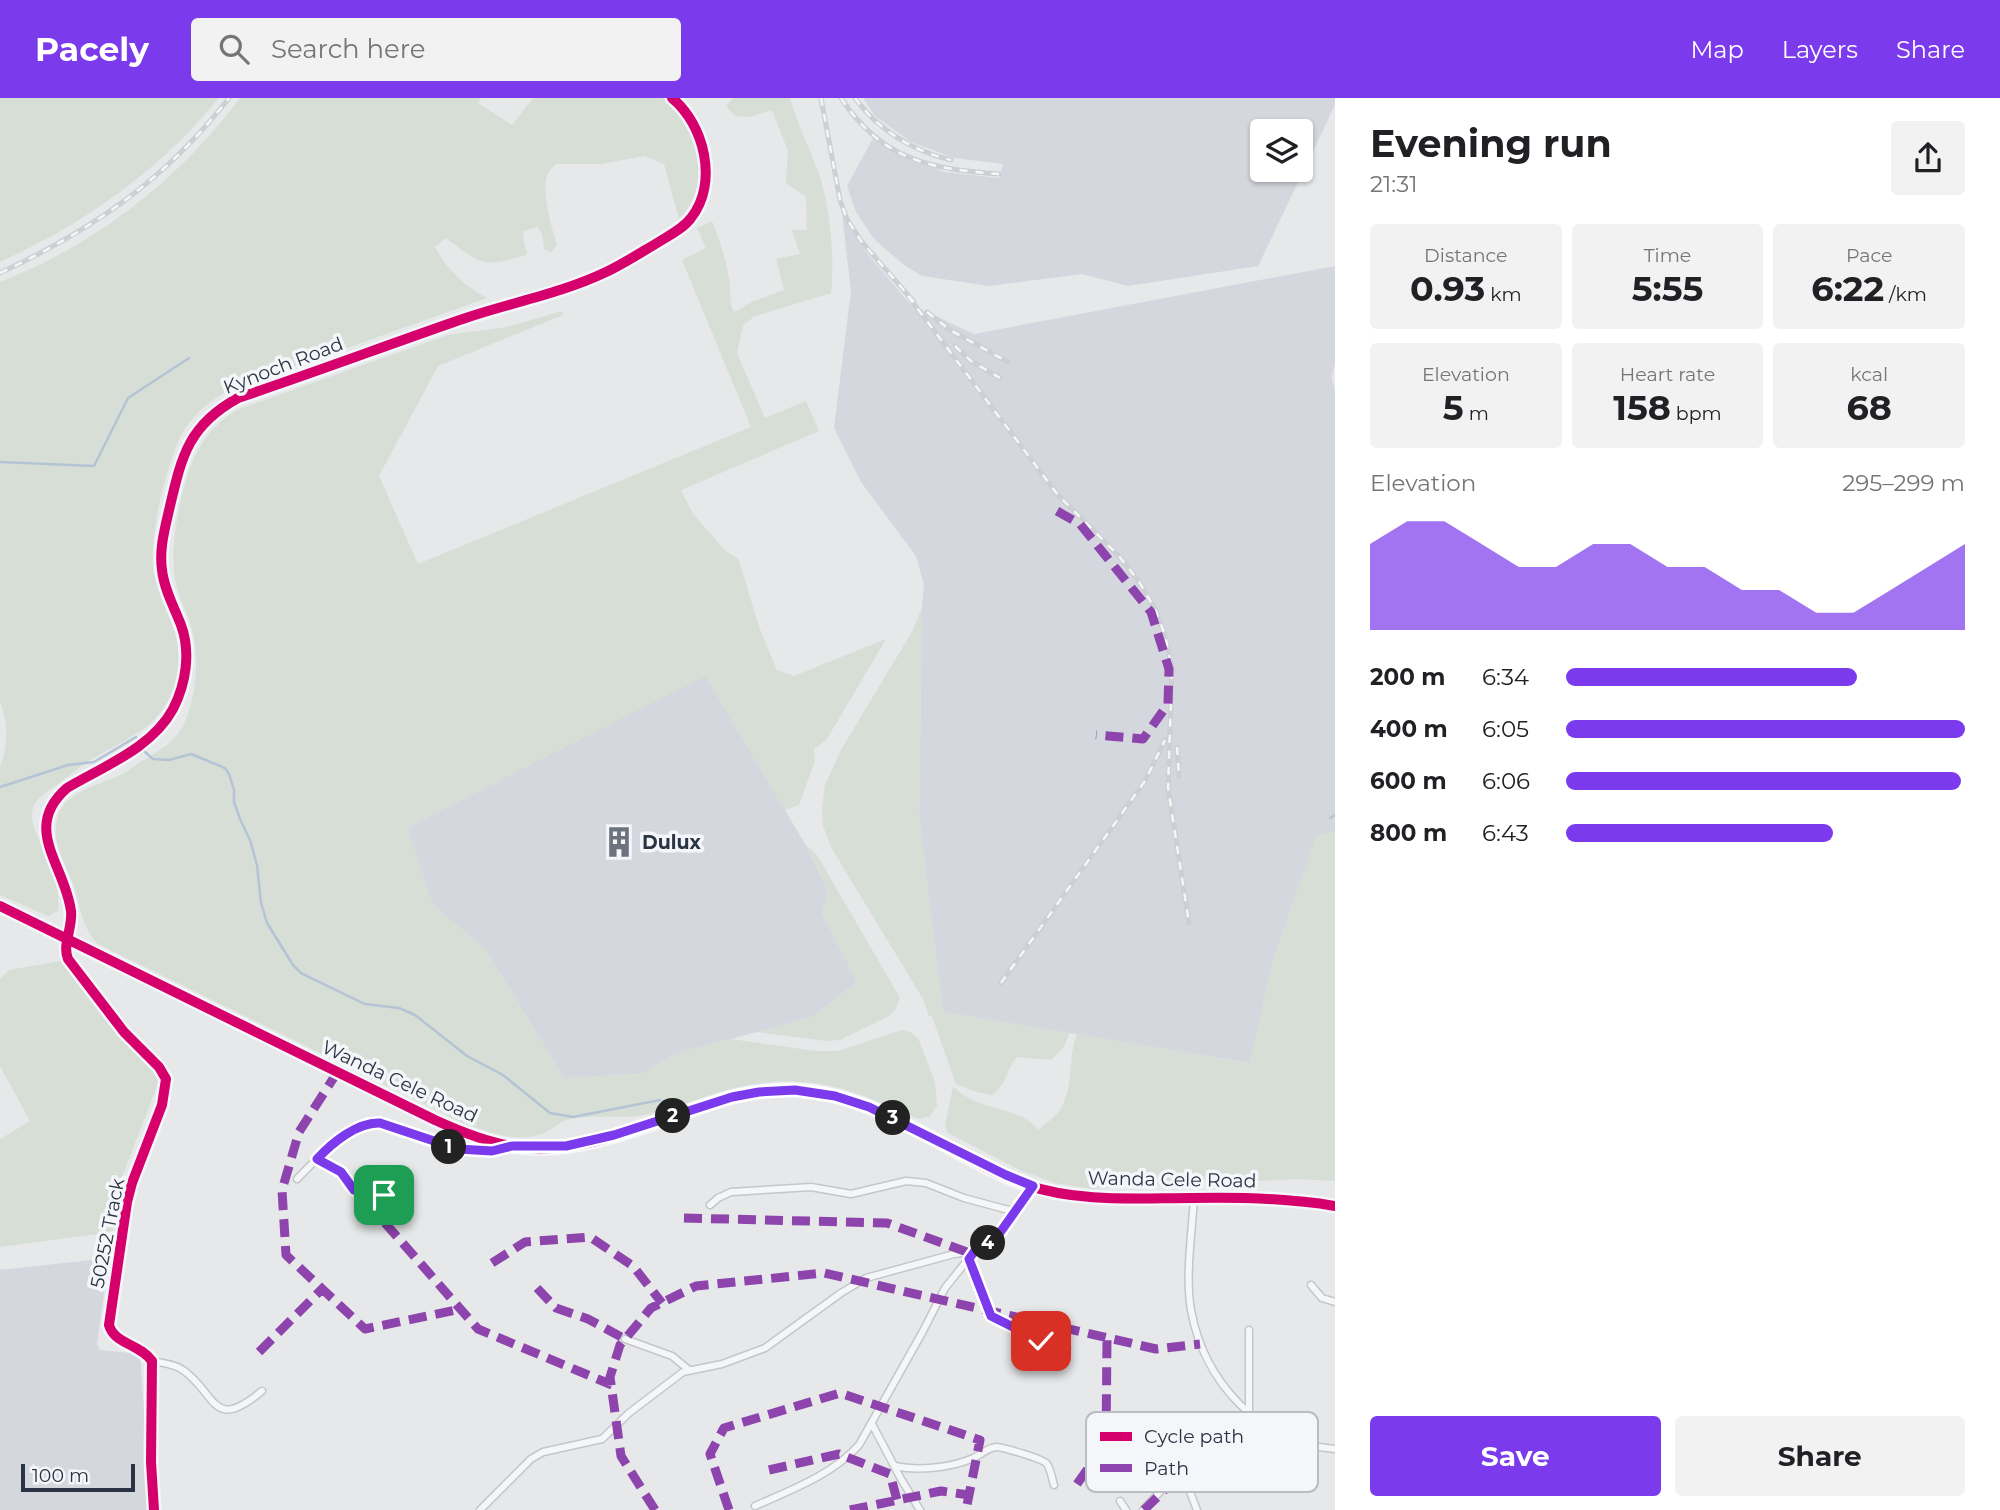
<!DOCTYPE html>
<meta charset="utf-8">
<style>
body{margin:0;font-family:Montserrat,sans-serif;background:#f2f2f2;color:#202124;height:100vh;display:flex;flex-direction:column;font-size:26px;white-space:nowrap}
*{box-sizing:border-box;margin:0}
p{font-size:23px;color:#757577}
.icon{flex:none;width:38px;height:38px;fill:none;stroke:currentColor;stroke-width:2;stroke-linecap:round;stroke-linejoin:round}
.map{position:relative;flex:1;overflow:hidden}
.side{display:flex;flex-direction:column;background:#fff;width:665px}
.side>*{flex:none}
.buttons{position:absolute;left:1250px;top:21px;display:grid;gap:14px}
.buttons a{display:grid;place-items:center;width:63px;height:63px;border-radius:7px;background:#fff;box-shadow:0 2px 5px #0004;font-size:35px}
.scale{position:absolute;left:21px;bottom:18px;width:114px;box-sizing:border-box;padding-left:7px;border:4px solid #2b3445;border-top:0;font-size:19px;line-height:24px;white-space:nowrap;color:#2b3445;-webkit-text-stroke:5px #f4f6f9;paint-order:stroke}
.pin{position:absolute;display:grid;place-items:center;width:60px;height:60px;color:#fff;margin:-30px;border-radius:14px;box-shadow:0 4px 10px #0006}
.km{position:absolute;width:35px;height:35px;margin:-18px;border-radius:50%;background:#222;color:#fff;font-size:19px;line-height:35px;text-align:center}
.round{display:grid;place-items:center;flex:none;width:74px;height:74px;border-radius:7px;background:#f2f2f2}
.head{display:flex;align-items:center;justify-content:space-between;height:119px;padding:0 35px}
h1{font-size:38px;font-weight:700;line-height:52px}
.stats{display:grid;grid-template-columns:repeat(3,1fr);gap:10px;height:119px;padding:7px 35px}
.stats div{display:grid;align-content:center;border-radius:7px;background:#f2f2f2;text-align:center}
.stats b{font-size:35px;font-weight:700}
.stats small{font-size:19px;font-weight:400}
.stats p{font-size:19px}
.chart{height:196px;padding:14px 35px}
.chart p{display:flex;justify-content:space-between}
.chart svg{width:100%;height:126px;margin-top:7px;fill:#7c3aed;opacity:.7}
.action{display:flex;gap:14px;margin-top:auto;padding:14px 35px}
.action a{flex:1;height:80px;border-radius:7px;background:#7c3aed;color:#fff;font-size:28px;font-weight:700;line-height:80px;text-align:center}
.action a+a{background:#f2f2f2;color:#202124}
ul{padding:0 35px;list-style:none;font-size:23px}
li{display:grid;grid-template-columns:112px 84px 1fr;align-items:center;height:52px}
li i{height:18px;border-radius:9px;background:#7c3aed}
header{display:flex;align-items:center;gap:42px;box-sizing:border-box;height:98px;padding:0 35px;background:#7c3aed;color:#fff}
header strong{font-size:33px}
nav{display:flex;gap:38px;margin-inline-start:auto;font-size:24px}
.search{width:490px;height:63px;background:#f2f2f2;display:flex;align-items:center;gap:18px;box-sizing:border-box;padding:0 24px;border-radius:7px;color:#757577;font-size:26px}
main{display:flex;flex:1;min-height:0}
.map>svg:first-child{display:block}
.built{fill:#d4d7dd;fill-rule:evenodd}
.green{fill:#d6ded6}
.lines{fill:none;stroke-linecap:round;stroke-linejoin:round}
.stream{stroke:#b4c4d5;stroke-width:2.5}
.minor-casing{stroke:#c4c6c8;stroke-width:9}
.tertiary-casing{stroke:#c4c6c8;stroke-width:10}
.minor{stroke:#f5f6f7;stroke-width:6}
.tertiary{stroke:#f5f6f7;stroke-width:8}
.rail-casing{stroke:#cecfd2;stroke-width:5}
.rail{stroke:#f4f6f9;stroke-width:2.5;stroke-dasharray:8;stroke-linecap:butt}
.quiet{stroke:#8e44ad;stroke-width:9;stroke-dasharray:18 9;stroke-linecap:butt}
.cycleway-casing{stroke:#f4f6f9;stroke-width:15}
.cycleway{stroke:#d6006c;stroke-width:10}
.route-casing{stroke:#fff;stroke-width:14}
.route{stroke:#7c3aed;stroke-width:9}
.labels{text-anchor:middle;stroke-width:7;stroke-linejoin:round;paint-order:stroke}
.street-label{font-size:19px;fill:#2b3445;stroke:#f4f6f9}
.poi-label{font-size:19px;font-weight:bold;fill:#2b3445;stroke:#f4f6f9;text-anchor:start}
.key{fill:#f4f6f9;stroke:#b8bcc3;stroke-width:2}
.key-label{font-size:19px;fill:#2b3445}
</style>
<header>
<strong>Pacely</strong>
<div class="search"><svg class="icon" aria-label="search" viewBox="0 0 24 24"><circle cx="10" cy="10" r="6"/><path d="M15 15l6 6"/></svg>Search here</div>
<nav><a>Map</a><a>Layers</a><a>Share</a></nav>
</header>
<main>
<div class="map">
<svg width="1335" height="1412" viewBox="0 0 1335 1412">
<rect width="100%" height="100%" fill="#e6e8ea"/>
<path class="built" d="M863,0H1335V7L1258,168L1128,188L1082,176L989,188L922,178L904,167L874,141L856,114L847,88L873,40L896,55L944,74L999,80L1003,66L954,60L911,44L875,18ZM1262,33H1300V72H1262Z
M842,116L866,154L910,206L974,236L1335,168V263L1332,280L1335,293V733L1316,739L1274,860L1250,965L943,914L919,719L922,510L924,487L916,458L861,384L834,330L851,193Z
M705,577L805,746L828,792L822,815L857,884L812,919L675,956L641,976L564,980L486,852L432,806L407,730Z
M109,1160L97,1245L100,1252L140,1256L151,1412H0V1172Z"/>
<path class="green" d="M0,0H219C160,72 84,126 0,164Z
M240,0H481L478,5L512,27L533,0H663C701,28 714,85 679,121L664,66L644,58L602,66H556C553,69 550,72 548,75C540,90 552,131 557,147L551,154L544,151L542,135L537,129L524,133L523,141L527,155L526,157C482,170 482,167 446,140L435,149C446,171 466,189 487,200L227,293C210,303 195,315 184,332C167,361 147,444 154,476C162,512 186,540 177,579C173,598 163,615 147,628C131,641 110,650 92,661C80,668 69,678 58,686C50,692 39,698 34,707C31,714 32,721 33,728C43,753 62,785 58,813L48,818L0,797V668C9,647 8,624 0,604V184C95,147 179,82 240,0Z
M733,0H790C797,26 810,51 819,76C830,108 835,162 831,195L755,218L743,227L737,255L765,320L806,303L819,333L681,392L693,416L724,451L739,462L759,529L777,572L794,578L886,541L827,641L814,651L815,663L799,707L785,712L705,578L407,730L432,806L486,852L564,980L641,976L675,956L731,941L816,953H838L902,932L910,934L918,940L935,984L937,1008L930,1018L920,1021C900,1015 881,1004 861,997C833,986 802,982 772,984C728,986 691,1007 649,1016C623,1022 597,1016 570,1021C560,1023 552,1032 542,1036C515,1045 491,1034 465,1026L98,846C81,829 80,805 72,783C66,769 58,753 56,738C53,697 86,692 114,680C122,677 130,671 137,666C159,653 180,642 188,616C198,586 199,551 189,521C184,508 177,496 175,481C169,447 182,377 201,347C210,332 223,320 239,311L448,237L507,229L562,213L563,217L438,268L379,378L418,466L751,329L682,162L706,150L697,130L712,123C720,143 728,166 730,188C731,199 729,204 734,214L752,204L784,192L776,161L800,156L792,132H807L806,99L786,85L788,53L772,12L749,19L735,18L726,8Z
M922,510L919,719L943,914L1070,935L1063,950L1051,962L1017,959C1006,971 1007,987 992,997L976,994L956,986L932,918H929L923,901L832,751L823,728L822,711L825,687L842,650L912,534Z
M1335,733V1083L1299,1081L1091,1091L1055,1085L1020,1072L948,1035L945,1028L953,989C958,992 962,997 967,999C988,1012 1024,1012 1038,1032C1045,1026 1054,1020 1059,1013C1075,990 1067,961 1077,936L1249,965L1274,860L1316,738Z
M805,746L817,757L900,900L895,912L889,918L840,942L826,943L757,934L812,919L857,884L822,815L828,792Z
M61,863L148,966L159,983L120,1084L113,1134L0,1149V1041L30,1023L0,968V881L9,872Z"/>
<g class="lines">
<path class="stream" d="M0,364L94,368L128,300L189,260
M144,653L153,661L169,662L191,656L225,670L229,676L234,692V704L240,721L250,742L257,767L261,805L267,825L293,867L301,875L365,906L399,910L415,917L467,958L503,977L550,1015L573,1019L660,1002
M0,689L68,667L94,664L136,639L137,641
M1330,720L1335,717"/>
<defs>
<path id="minor" d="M68,842L66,856L71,867L88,884L124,934L159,969L166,981L162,1007L132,1085L127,1104L109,1227C114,1246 140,1246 152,1263L151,1364L154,1412
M317,1061L341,1074L354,1092L384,1097
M297,1081C317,1061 350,1023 380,1025C423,1040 463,1060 510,1049
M1194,1099C1192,1135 1185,1178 1191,1212C1204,1284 1260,1345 1335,1351
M710,1107L718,1100L731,1094L811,1089L851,1096L906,1083L926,1085L964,1100L1016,1114
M969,1161L991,1218L1041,1243L1067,1250
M1311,1187L1322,1200L1335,1204
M1249,1232V1316
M625,1241L672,1258L689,1272
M152,1263C163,1265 174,1266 183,1272C217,1296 212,1335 262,1293
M872,1326L901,1381L920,1412
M895,1368C917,1373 949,1370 971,1361C980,1358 986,1350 996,1349C1002,1349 1044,1361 1047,1366C1051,1372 1052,1381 1054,1387
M1192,1368L1187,1386L1197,1412
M1120,1403L1126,1412
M755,1408C791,1392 832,1377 859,1347L922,1235L945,1190L974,1154L999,1136L1033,1088
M480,1412L531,1361L543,1354L602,1341L629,1315L683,1274L722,1266L765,1250L841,1195L866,1180L954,1156L974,1154
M1143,1412L1170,1383L1225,1345L1254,1320"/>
<path id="tertiary" d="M0,808L435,1022C459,1033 486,1044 512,1048C583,1061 665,1018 732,999C753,995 774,991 795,992C880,996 947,1057 1024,1086C1078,1105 1137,1100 1192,1100C1240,1099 1288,1100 1335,1108
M68,842C70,829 72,817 69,804C59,761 24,728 67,690C104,668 152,650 173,611C186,586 191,554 181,527C174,509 164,491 162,472C159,450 165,430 170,408C182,357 189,327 238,300C310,276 382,249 454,224C503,206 558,197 606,174C623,166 640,155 657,145C668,138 683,131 691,120C719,85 704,26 672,0"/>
</defs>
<use href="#minor" class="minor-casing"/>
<use href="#tertiary" class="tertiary-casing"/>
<use href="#minor" class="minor"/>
<use href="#tertiary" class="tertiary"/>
<defs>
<path id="rail" d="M821,0L840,102L847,121L861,143L914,204
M841,0C882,62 930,71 999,76
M855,0C878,32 913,53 951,62
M0,175C94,131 165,82 229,0
M908,198L1058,397L1118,457L1138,482L1155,511L1165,537L1172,571L1168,690L1189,825
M927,214L950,232L1008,264
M955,248L971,263L1000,280
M1177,649L1179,678
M1001,885L1145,683L1165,642"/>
</defs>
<use href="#rail" class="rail-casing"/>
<use href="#rail" class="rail"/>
<path class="quiet" d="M1057,413L1080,426L1151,514L1169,571L1168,606L1143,641L1096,637
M338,973L299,1034L282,1092L286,1157L365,1231L461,1211
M684,1120L887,1125L967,1154
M385,1125L478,1231L612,1287
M492,1165L525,1144L590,1139L633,1168L662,1205
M537,1190L556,1210L588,1221L625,1241
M259,1254L322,1191
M769,1372L839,1356L890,1376L897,1402
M1077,1386L1106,1345L1107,1240
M655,1412L621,1358L610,1279L620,1247L651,1210L696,1188L824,1175L1156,1251L1200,1246
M729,1412L710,1356L724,1330L840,1295L980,1342L966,1412
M850,1412L941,1393L969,1397
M1144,1412L1184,1373"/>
<defs>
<path id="cycleway" d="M0,808L435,1022C459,1033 486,1044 512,1048C583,1061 665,1018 732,999C753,995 774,991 795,992C880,996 947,1057 1024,1086C1078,1105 1137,1100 1192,1100C1240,1099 1288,1100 1335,1108
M154,1412L151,1364L152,1263C140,1246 114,1246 109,1227L127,1104L132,1085L162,1007L166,981L159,969L124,934L68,861C62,847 73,829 71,813C65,767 21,730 67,690C104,668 152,650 173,611C186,586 191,554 181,527C174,509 164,491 162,472C159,450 165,430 170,408C182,357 189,327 238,300C310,276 382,249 454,224C503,206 558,197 606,174C623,166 640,155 657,145C668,138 683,131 691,120C719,85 704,26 672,0"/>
</defs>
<use href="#cycleway" class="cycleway-casing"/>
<use href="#cycleway" class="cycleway"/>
</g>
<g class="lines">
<defs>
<path id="route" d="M384,1097L354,1092L341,1074L317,1061C332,1045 357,1024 380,1025L458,1051L492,1053L512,1048H566L614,1037L732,999L759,994L795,992L835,998L869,1009L1006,1077L1033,1088L999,1136L974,1154L969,1161L991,1218L1041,1243"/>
</defs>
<use href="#route" class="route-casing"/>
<use href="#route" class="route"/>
</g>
<defs>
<symbol id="building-bare" viewBox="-9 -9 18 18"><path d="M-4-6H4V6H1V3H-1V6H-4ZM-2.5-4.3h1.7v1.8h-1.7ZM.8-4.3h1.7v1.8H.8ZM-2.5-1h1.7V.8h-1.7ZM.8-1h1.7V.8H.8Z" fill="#6c737f" stroke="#f4f6f9" stroke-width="2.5" paint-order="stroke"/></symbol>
</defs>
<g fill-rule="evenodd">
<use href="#building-bare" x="597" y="722" width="44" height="44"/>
</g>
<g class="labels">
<g class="street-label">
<text transform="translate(283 267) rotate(-21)" y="7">Kynoch Road</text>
<text transform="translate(400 983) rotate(25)" y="7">Wanda Cele Road</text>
<text transform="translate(1172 1081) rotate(1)" y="7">Wanda Cele Road</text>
<text transform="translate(107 1135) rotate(-79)" y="7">50252 Track</text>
</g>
<g class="poi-label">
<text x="642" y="751">Dulux</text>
</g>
</g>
<rect x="1086" y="1314" width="232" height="80" rx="10" class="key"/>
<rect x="1100" y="1334" width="32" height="9" fill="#d6006c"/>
<rect x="1100" y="1366" width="32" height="8" fill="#8e44ad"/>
<g class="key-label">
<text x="1144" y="1345">Cycle path</text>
<text x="1144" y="1377">Path</text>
</g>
</svg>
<div class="buttons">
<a><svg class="icon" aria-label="layers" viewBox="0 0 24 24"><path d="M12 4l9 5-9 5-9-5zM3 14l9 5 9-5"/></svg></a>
</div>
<div class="scale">100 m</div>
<div class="pin" style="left:384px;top:1097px;background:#1e9e55"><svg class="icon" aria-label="arrive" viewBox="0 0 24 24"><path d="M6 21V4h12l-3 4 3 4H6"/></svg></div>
<div class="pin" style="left:1041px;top:1243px;background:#d93025"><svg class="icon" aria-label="check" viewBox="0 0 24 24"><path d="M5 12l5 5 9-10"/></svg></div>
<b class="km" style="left:449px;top:1049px">1</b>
<b class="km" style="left:673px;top:1018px">2</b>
<b class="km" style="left:893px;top:1020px">3</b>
<b class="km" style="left:988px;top:1145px">4</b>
</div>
<section class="side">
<div class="head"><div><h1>Evening run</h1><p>21:31</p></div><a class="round"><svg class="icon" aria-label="share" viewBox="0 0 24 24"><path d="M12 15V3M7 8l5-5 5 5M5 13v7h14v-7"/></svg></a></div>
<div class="stats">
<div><p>Distance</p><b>0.93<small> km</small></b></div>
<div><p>Time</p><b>5:55</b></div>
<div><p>Pace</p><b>6:22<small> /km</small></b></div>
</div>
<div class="stats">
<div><p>Elevation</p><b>5<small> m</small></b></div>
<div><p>Heart rate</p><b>158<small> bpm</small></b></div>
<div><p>kcal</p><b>68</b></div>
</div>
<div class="chart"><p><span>Elevation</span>295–299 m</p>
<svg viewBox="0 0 160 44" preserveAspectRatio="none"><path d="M0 44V14L10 6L20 6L30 14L40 22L50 22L60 14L70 14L80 22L90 22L100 30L110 30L120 38L130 38L140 30L150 22L160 14V44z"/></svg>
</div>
<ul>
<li><b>200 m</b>6:34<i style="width:73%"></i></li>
<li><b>400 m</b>6:05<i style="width:100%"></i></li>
<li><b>600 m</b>6:06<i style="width:99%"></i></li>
<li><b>800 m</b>6:43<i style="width:67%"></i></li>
</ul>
<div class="action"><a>Save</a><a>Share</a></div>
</section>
</main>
